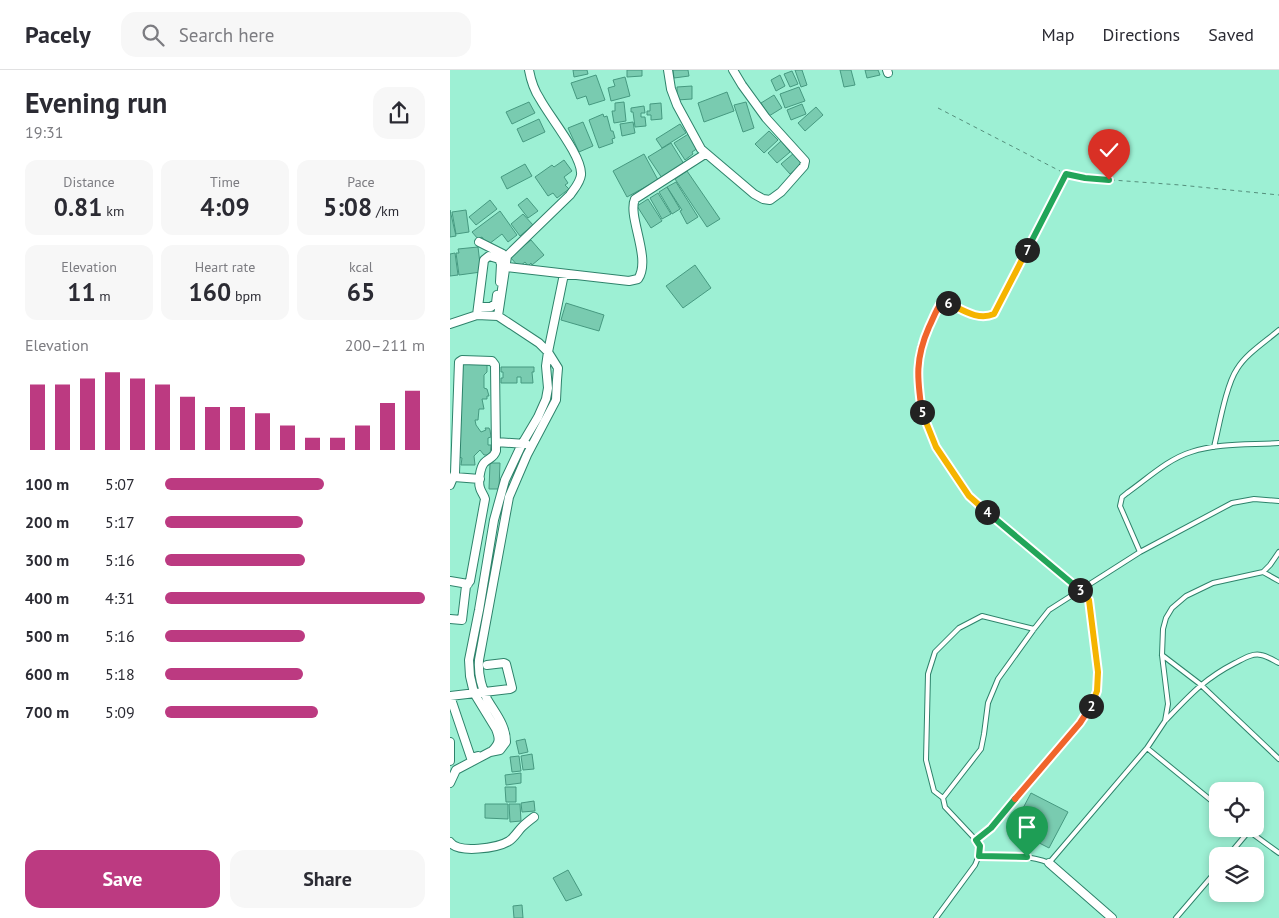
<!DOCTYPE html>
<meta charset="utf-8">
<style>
body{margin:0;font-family:"PT Sans",sans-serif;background:#f7f7f7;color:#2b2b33;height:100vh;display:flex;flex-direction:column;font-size:19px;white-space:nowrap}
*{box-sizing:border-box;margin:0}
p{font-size:16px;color:#7c7c81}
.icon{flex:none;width:28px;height:28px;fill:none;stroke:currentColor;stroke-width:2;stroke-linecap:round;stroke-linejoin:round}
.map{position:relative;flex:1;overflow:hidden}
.drawer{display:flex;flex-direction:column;background:#fff;width:450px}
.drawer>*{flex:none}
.fabs{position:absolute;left:759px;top:712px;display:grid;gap:10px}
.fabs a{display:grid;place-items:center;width:55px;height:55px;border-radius:10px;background:#fff;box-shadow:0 2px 8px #0003;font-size:25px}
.pin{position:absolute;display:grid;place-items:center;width:42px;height:42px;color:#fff;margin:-51px -21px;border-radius:50% 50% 50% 0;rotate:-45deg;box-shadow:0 0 5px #0007}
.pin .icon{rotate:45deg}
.km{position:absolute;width:25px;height:25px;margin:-12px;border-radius:50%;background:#222;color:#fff;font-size:14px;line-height:25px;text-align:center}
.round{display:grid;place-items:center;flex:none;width:52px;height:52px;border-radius:15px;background:#f7f7f7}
.headline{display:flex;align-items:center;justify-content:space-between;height:85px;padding:0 25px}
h1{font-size:28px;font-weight:800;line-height:38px}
.stats{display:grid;grid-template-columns:repeat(3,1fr);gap:8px;height:85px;padding:5px 25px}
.stats div{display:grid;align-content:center;border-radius:12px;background:#f7f7f7;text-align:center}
.stats b{font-size:25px;font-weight:800}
.stats small{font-size:14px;font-weight:400}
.stats p{font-size:14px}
.chart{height:140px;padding:10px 25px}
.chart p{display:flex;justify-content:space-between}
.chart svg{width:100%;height:90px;margin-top:5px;stroke:#bc3a81;stroke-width:6}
.button{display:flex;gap:10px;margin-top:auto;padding:10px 25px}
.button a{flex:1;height:58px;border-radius:15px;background:#bc3a81;color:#fff;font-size:20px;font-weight:800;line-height:58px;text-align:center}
.button a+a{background:#f7f7f7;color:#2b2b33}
ul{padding:0 25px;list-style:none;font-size:16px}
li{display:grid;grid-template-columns:80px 60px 1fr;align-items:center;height:38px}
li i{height:12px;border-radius:6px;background:#bc3a81}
header{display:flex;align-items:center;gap:30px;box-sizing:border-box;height:70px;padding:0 25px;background:#fff;border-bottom:1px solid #e1e1e2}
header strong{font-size:24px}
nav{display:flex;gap:28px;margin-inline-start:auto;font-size:18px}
.search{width:350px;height:45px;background:#f7f7f7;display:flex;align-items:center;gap:12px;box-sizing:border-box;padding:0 18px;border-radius:15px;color:#7c7c81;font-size:19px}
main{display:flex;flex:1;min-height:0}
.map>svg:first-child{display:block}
.building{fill:#79cbb0;stroke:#469980}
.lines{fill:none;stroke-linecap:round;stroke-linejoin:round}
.lane-casing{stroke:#2e836b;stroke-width:6}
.street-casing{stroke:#2e836b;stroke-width:10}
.path{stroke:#558f7c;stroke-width:1;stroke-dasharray:4 4;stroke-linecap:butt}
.lane{stroke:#fff;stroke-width:4}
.street{stroke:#fff;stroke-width:8}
.split-1-casing{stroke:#fff;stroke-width:10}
.split-2-casing{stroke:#fff;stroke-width:10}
.split-3-casing{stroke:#fff;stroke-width:10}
.split-4-casing{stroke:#fff;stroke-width:10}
.split-5-casing{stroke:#fff;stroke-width:10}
.split-6-casing{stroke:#fff;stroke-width:10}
.split-7-casing{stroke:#fff;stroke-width:10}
.split-8-casing{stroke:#fff;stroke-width:10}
.split-1{stroke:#22a559;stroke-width:6}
.split-2{stroke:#f0652b;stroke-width:6}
.split-3{stroke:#f5b400;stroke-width:6}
.split-4{stroke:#22a559;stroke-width:6}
.split-5{stroke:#f5b400;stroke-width:6}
.split-6{stroke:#f0652b;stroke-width:6}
.split-7{stroke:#f5b400;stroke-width:6}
.split-8{stroke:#22a559;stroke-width:6}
</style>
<header>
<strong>Pacely</strong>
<div class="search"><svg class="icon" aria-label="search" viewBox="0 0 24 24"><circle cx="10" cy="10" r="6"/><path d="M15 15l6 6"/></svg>Search here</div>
<nav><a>Map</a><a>Directions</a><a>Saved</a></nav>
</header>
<main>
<section class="drawer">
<div class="headline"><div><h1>Evening run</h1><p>19:31</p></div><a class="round"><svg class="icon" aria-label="share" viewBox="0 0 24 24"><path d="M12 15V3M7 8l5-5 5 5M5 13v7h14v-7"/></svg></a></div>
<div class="stats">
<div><p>Distance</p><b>0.81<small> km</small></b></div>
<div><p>Time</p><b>4:09</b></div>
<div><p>Pace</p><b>5:08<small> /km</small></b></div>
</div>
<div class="stats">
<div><p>Elevation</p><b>11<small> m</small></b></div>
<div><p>Heart rate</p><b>160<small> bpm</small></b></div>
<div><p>kcal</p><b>65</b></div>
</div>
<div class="chart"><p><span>Elevation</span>200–211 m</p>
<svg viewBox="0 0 160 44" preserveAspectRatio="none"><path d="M5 44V12M15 44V12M25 44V9M35 44V6M45 44V9M55 44V12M65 44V18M75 44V23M85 44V23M95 44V26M105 44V32M115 44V38M125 44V38M135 44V32M145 44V21M155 44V15"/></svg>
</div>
<ul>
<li><b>100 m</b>5:07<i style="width:61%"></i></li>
<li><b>200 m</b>5:17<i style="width:53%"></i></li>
<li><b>300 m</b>5:16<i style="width:54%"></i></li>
<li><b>400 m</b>4:31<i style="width:100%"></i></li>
<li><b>500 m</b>5:16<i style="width:54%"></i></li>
<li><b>600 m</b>5:18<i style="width:53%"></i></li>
<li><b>700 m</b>5:09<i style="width:59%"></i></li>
</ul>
<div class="button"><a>Save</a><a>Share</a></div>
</section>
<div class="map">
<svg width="829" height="848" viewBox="0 0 829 848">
<rect width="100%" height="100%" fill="#9df0d4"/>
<path class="building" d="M123,0H137L138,4L124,7Z
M177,0H192V6L177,7Z
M223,0H238L239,6L224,8Z
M345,0H352L357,15L351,17Z
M390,0H401L405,15L394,17Z
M415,0H428L430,5L417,8Z
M342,1L348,14L340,17L334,4Z
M146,5L155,30L139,35L136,26L127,29L121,13Z
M330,5L335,16L326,21L321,10Z
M175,7L180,26L161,31L158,18L165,16L163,10Z
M242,16V29L227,30V17Z
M349,17L355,31L335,38L330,24Z
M277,22L284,41L254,52L248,33Z
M324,25L332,38L319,46L311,33Z
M79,32L85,43L62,54L56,42Z
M174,32L176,51L164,53L162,41H165V33Z
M296,32L304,58L293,62L284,35Z
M211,33L212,49L201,50V45H197V41H200V34Z
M352,34L356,44L341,50L337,40Z
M194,36L195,43H191V47H195L196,56L185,57L183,42H181V38Z
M366,37L373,45L355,61L348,53Z
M153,44L154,47L157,46L161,61H163L165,68L162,69L163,73L149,78L139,50Z
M89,49L95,62L73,72L67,59Z
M133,52L143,76L129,82L118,58Z
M183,52L185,63L172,66L170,54Z
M230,54L236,63L212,78L206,69Z
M319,61L328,70L314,83L305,74Z
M240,63L248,78L242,82L243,84L235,90L224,73Z
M331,71L340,82L327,93L318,83Z
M221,73L234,94L212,108L198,87Z
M344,83L353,94L340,104L331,94Z
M194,84L208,110L177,127L163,101Z
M114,90L122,101L114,107L118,113L115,115L119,119L107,128L103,123L98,126L85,107L102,95L104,97Z
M75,94L82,106L57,119L51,107Z
M237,101L270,149L257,157L225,109Z
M226,112L248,147L237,154L230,141L232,140L217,117Z
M217,117L230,139L222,144L209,122Z
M208,123L221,144L212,149L200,128Z
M77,128L88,141L78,148L68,135Z
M198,129L212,151L201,158L187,136Z
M40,130L47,139L26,155L19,147Z
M0,140L6,166L0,167Z
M16,140L19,162L6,164L2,142Z
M50,141L67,165L58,172L52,164L39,174L38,171L36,173L32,167L28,169L22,162Z
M73,144L83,155L70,166L61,154Z
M81,170L94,185L82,195L81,193L78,196L75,192L69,197L60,187Z
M28,177L31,202L9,205L6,183H9L8,179Z
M5,183L8,205L0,206V184Z
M245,195L261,218L233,238L216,216Z
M116,233L154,245L149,261L111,250Z
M11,293H37V302L34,305V318L37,319L39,326H37V329H32L34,339H29L28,350H25L26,355L31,362L36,360L35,358H39L40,360L41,367L38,368V375H41L40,385H34L30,380L24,386L25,395H11L12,388L8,387L10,351H11Z
M51,297H84V302H82L83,313H71V307H67V313H51V308H53V302H51Z
M40,393H50L49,419H39Z
M75,669L78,682L69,684L66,671Z
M82,684L84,699L73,700L71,686Z
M69,686L71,701L62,702L60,687Z
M71,703V713L56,715L55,705Z
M55,717H66V732H56Z
M581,723L618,742L599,778L562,759Z
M84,731L85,741L72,742L71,733Z
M35,734H58V749L35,748Z
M59,734H70L71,751L60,752Z
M118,800L132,825L116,831L103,808Z
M72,835L73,848H64L63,836Z"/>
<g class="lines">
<defs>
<path id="lane" d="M764,377C769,357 776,315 787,299C796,284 815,272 829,260
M690,482L670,436L672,427L677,423C697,409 718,389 741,382C768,373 801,375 829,373
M813,502L829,511
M712,585L750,614L829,689
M716,650C740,625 754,609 785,593C793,589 802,583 811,585C817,586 823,590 829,593
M697,678L768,736
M493,728L484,721L476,690L478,604L485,582L509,558L532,546L584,559
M796,759L829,783
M526,770L541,758L630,653C637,644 643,634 646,622C650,610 643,538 637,527L519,426L486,377L473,345L468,317V296L470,277L487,239L491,233C513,233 531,261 548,238L615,104
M529,786C553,786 578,784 599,793L697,678L715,651L718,634L712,585L713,559L716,548L722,538L736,526L763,513L813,502L820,495L829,482
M778,786L799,761
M486,848L525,795C529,786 531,780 526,770L495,737L493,728L531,679L534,664L538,633L548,609L584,559L599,540L690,482L782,433L804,429L829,431
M726,848L768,799"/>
<path id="street" d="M218,0L221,19L227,35L251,79L304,124L313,129L320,130L331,122L354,96L355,91L316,48L292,15L283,0
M437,0L438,3
M29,172L53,184
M49,189L51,194L50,212
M57,197L179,211L188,209C202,189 177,146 185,129L255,84
M28,237H41L46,233L47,225
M27,245L34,190L39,186L49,189L50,183
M0,254L27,245L48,246
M46,372L76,374
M4,407L30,409
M0,415L5,403L9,292L12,290L42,291L45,295L46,381C44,388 39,388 34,393C30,398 28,412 30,418C31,422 34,425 35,429L20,511L16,516L12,550L0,549
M0,511L18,514
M0,626L60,619L62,618L56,594L54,593L37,595
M0,626L21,688L28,686
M0,672V691
M42,681C50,673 50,669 46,659L24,623L20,606L19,590L29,540L44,450L55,410L72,374L88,347L96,329L98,318L96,296L98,282L114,204
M0,713L6,700L40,682L50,680L56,672C56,655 45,643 37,629C31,616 28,604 29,590L59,427L77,385L106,330L107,310L108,298L98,282L89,273L48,246L57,186L120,125C124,119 130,113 131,105C133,87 99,46 90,29C84,20 81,11 79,0
M0,772C8,784 48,778 59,771C64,768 68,761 72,757C76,753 80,750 84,747
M599,793L662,848"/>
</defs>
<use href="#lane" class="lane-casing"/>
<use href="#street" class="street-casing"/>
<path class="path" d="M488,38L610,101
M621,105L635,108L730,115L829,125"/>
<use href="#lane" class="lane"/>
<use href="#street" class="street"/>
</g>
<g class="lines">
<defs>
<path id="split-1" d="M565,729L541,758L526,770L530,776L529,786L577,787"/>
<path id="split-2" d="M565,729L630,653L641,636"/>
<path id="split-3" d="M630,520L639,530L648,602L647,621L641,636"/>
<path id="split-4" d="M537,442L630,520"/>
<path id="split-5" d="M472,342L486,377L519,426L537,442"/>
<path id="split-6" d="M472,342C467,308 465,289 479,257C483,249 486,240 491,233H498"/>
<path id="split-7" d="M498,233C513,240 528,251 544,244L577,180"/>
<path id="split-8" d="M577,180L616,104L635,108L659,110"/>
</defs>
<use href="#split-1" class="split-1-casing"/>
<use href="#split-2" class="split-2-casing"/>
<use href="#split-3" class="split-3-casing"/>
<use href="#split-4" class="split-4-casing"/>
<use href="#split-5" class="split-5-casing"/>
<use href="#split-6" class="split-6-casing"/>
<use href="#split-7" class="split-7-casing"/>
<use href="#split-8" class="split-8-casing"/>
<use href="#split-1" class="split-1"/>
<use href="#split-2" class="split-2"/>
<use href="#split-3" class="split-3"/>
<use href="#split-4" class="split-4"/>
<use href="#split-5" class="split-5"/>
<use href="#split-6" class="split-6"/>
<use href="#split-7" class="split-7"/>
<use href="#split-8" class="split-8"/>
</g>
</svg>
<div class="fabs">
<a><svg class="icon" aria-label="locate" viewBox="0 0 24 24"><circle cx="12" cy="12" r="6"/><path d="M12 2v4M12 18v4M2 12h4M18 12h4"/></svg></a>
<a><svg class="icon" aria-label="layers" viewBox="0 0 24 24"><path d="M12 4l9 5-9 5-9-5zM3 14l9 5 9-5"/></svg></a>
</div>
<div class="pin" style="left:577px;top:787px;background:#1e9e55"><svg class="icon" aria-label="arrive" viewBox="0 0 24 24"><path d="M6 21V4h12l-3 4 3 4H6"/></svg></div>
<div class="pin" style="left:659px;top:110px;background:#d93025"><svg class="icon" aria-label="check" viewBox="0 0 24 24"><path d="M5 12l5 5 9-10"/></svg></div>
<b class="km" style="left:641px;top:636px">2</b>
<b class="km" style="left:630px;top:520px">3</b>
<b class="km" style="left:537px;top:442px">4</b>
<b class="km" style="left:472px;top:342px">5</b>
<b class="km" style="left:498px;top:233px">6</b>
<b class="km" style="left:577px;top:180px">7</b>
</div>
</main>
